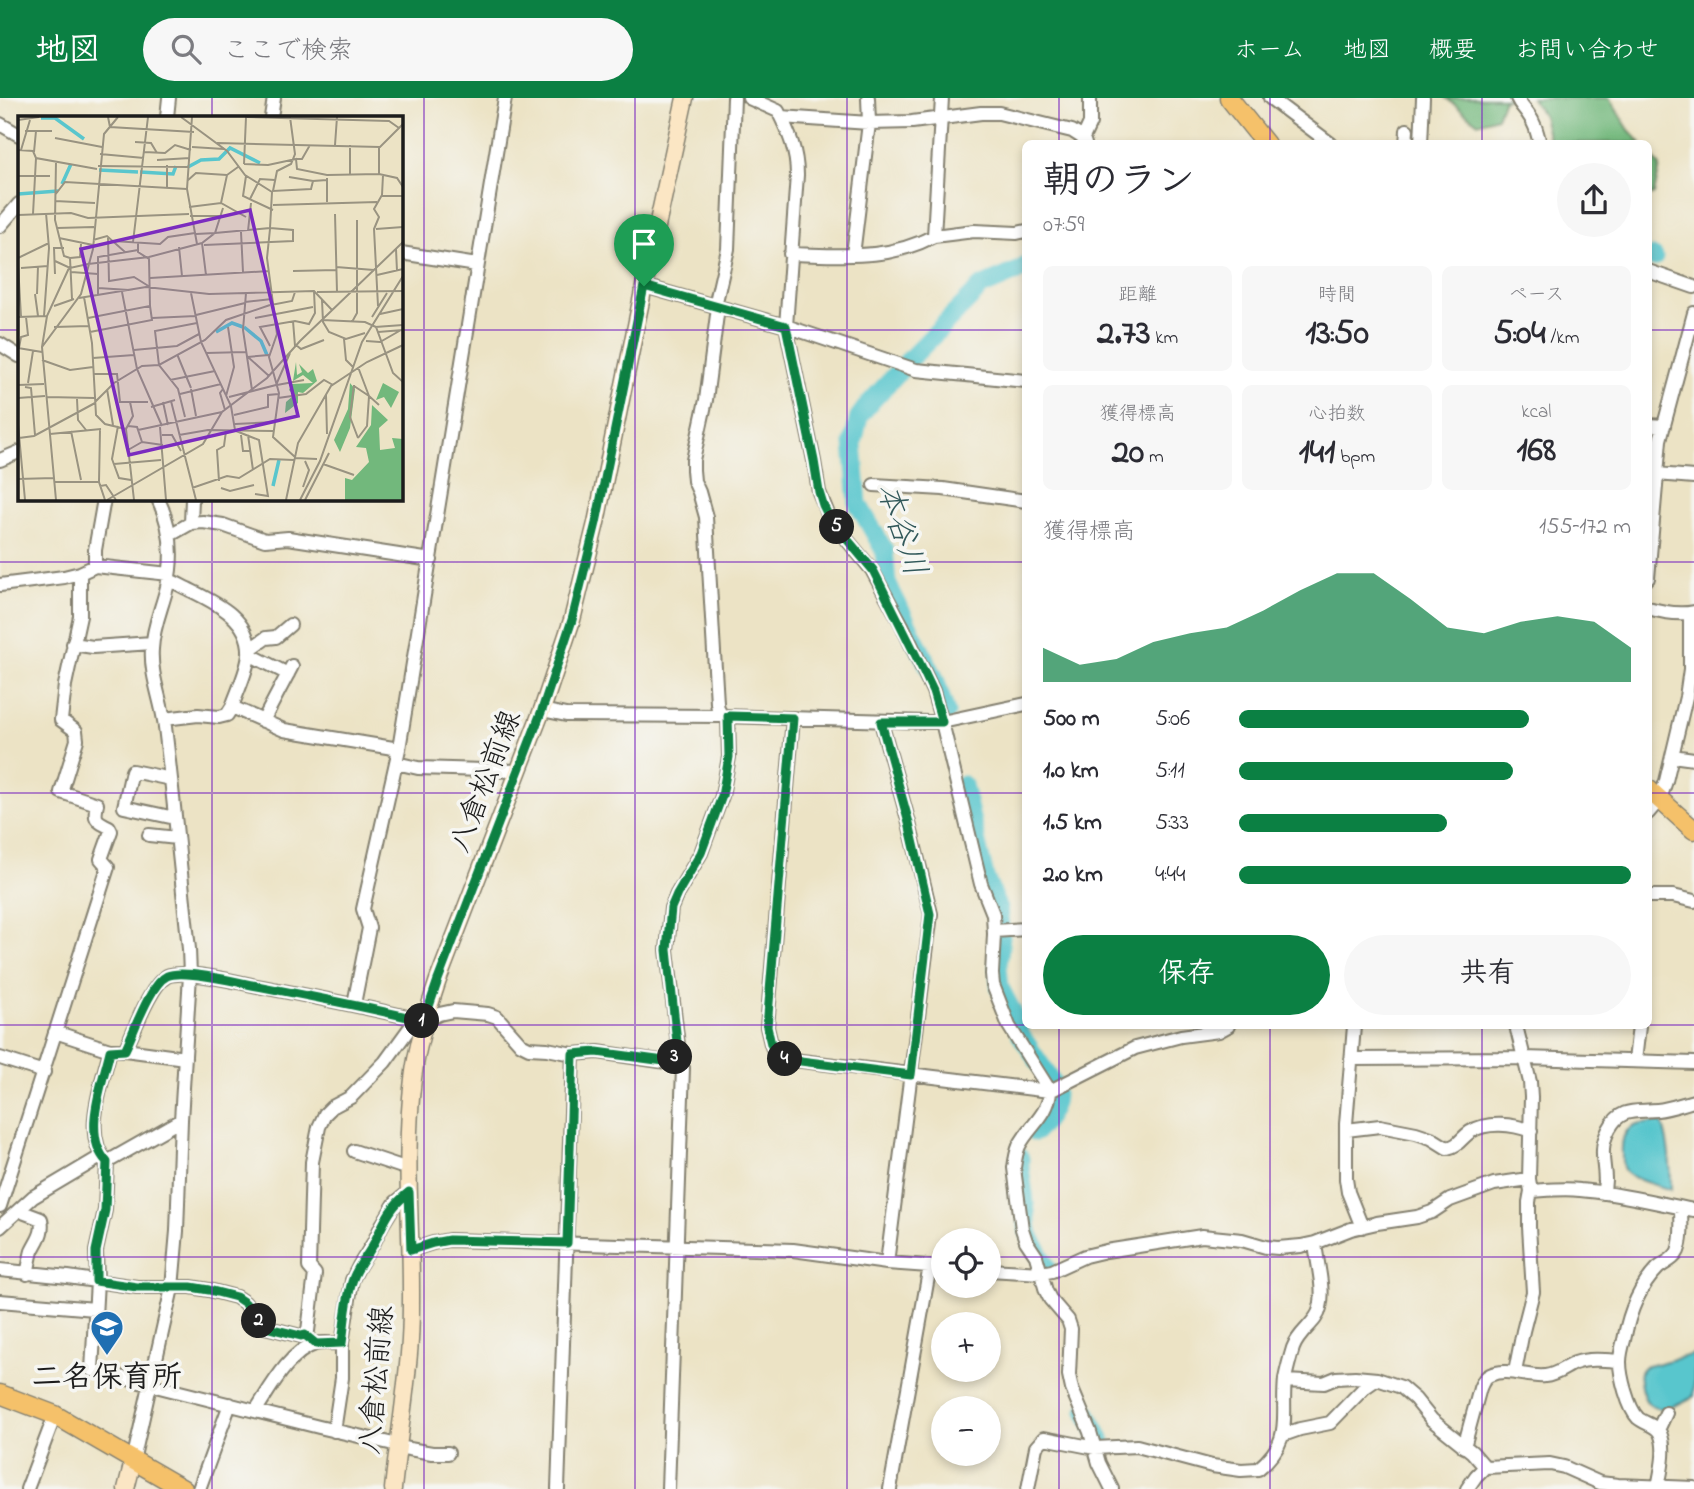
<!DOCTYPE html>
<html lang="ja">
<meta charset="utf-8">
<style>
body{margin:0;font-family:"Indie Flower","Klee One",sans-serif;background:#f7f7f7;color:#2b2b33;height:100vh;display:flex;flex-direction:column;font-size:26px;white-space:nowrap}
*{box-sizing:border-box;margin:0}
p{font-size:23px;color:#7c7c81}
.icon{flex:none;width:38px;height:38px;fill:none;stroke:currentColor;stroke-width:2;stroke-linecap:round;stroke-linejoin:round}
.map{position:relative;flex:1;overflow:hidden}
.details{position:absolute;left:1022px;top:42px;width:630px;height:889px;display:flex;flex-direction:column;background:#fff;border-radius:10px;box-shadow:0 4px 10px #0003}
.details>*{flex:none}
.fabs{position:absolute;left:931px;top:1130px;display:grid;gap:14px}
.fabs a{display:grid;place-items:center;width:70px;height:70px;border-radius:50%;background:#fff;box-shadow:0 4px 10px #0003;font-size:35px}
.pin{position:absolute;display:grid;place-items:center;width:60px;height:60px;color:#fff;margin:-72px -30px;border-radius:50% 50% 50% 0;rotate:-45deg;box-shadow:0 0 7px #0007}
.pin .icon{rotate:45deg}
.km{position:absolute;width:35px;height:35px;margin:-18px;border-radius:50%;background:#222;color:#fff;font-size:19px;line-height:35px;text-align:center}
.round{display:grid;place-items:center;flex:none;width:74px;height:74px;border-radius:37px;background:#f7f7f7}
.summary{display:flex;align-items:center;justify-content:space-between;height:119px;padding:0 21px}
h1{font-size:38px;font-weight:700;line-height:52px}
.figures{display:grid;grid-template-columns:repeat(3,1fr);gap:10px;height:119px;padding:7px 21px}
.figures div{display:grid;align-content:center;border-radius:10px;background:#f7f7f7;text-align:center}
.figures b{font-size:35px;font-weight:700}
.figures small{font-size:19px;font-weight:400}
.figures p{font-size:19px}
.chart{height:196px;padding:14px 21px}
.chart p{display:flex;justify-content:space-between}
.chart svg{width:100%;height:126px;margin-top:7px;fill:#0b8043;opacity:.7}
.primary-button{display:flex;gap:14px;margin-top:auto;padding:14px 21px}
.primary-button a{flex:1;height:80px;border-radius:42px;background:#0b8043;color:#fff;font-size:28px;font-weight:700;line-height:80px;text-align:center}
.primary-button a+a{background:#f7f7f7;color:#2b2b33}
ul{padding:0 21px;list-style:none;font-size:23px}
li{display:grid;grid-template-columns:112px 84px 1fr;align-items:center;height:52px}
li i{height:18px;border-radius:9px;background:#0b8043}
header{display:flex;align-items:center;gap:42px;box-sizing:border-box;height:98px;padding:0 35px;background:#0b8043;color:#fff}
header strong{font-size:33px}
nav{display:flex;gap:38px;margin-inline-start:auto;font-size:24px}
.search{width:490px;height:63px;background:#f7f7f7;display:flex;align-items:center;gap:18px;box-sizing:border-box;padding:0 24px;border-radius:38px;color:#7c7c81;font-size:26px}
.map>svg:first-child{display:block}
.forest{fill:#72b87c;stroke:#476a4c;stroke-width:2}
.water{fill:#59c6cd;stroke:#3a7174;stroke-width:2}
.lines{fill:none;stroke-linecap:round;stroke-linejoin:round}
.river{stroke:#59c6cd;stroke-width:19}
.street-casing{stroke:#848070;stroke-width:16}
.secondary-casing{stroke:#848070;stroke-width:19}
.primary-casing{stroke:#848070;stroke-width:21}
.street{stroke:#fff;stroke-width:12}
.secondary{stroke:#fbe6c4;stroke-width:16}
.primary{stroke:#f5c16b;stroke-width:18}
.route-casing{stroke:#fff;stroke-width:14}
.route{stroke:#0b8043;stroke-width:9}
.grid{fill:none;stroke:#7b2cbf;stroke-width:2;stroke-opacity:0.55}
.labels{text-anchor:middle;stroke-width:7;stroke-linejoin:round;paint-order:stroke}
.street-label{font-size:30px;fill:#1c1c1c;stroke:#f6f6f2}
.poi-label{font-size:30px;font-weight:bold;fill:#1c1c1c;stroke:#f6f6f2}
.water-label{font-size:32px;font-style:italic;fill:#31585a;stroke:#f6f6f2}
.inset-river{fill:none;stroke:#59c6cd;stroke-width:3.5}
.inset-road{fill:none;stroke:#999381;stroke-width:2}
.view{fill:#7b2cbf;fill-opacity:0.15;stroke:#7b2cbf;stroke-width:3.5}
.inset-edge{fill:none;stroke:#1c1c1c;stroke-width:3.5}
</style>
<header>
<strong>地図</strong>
<div class="search"><svg class="icon" aria-label="search" viewBox="0 0 24 24"><circle cx="10" cy="10" r="6"/><path d="M15 15l6 6"/></svg>ここで検索</div>
<nav><a>ホーム</a><a>地図</a><a>概要</a><a>お問い合わせ</a></nav>
</header>
<div class="map">
<svg width="1694" height="1391" viewBox="0 0 1694 1391">
<rect width="100%" height="100%" fill="#f6f6f2"/>
<filter id="ink" filterUnits="userSpaceOnUse"><feTurbulence type="fractalNoise" baseFrequency=".0143" numOctaves="2"/><feDisplacementMap in="SourceGraphic" scale="14" xChannelSelector="R" yChannelSelector="G"/><feConvolveMatrix kernelMatrix="1 2 1 2 8 2 1 2 1" color-interpolation-filters="sRGB"/></filter>
<filter id="wash" filterUnits="userSpaceOnUse"><feTurbulence type="fractalNoise" baseFrequency=".00686" numOctaves="4" result="noise"/><feDisplacementMap in="SourceGraphic" scale="28" xChannelSelector="R" yChannelSelector="G"/><feGaussianBlur stdDeviation="1.57" result="paint"/><feColorMatrix in="noise" values="0 0 0 0 0 0 0 0 0 0 0 0 0 0 0 0 0 1.4 0 .05"/><feComposite in="paint" operator="in"/></filter>
<g filter="url(#wash)">
<rect width="100%" height="100%" fill="#ece3c5"/>
<path class="forest" d="M1446,0H1510L1504,1L1497,19L1478,25Z
M1531,0H1609L1629,32L1641,45H1550L1543,18Z
M1648,55L1660,68L1654,96L1649,98Z"/>
<path class="water" d="M1662,1024C1669,1046 1671,1069 1671,1092C1660,1088 1632,1082 1625,1073C1621,1068 1622,1062 1622,1056C1620,1025 1637,1026 1662,1024Z
M1694,1256V1298C1673,1309 1648,1323 1641,1289C1640,1281 1637,1275 1644,1269Z"/>
<g class="lines">
<path class="river" d="M1648,159H1654
M907,264L981,189L1018,173L1026,168
M901,271L867,308L859,319L853,345L858,406L884,452L887,485L935,581L946,615
M963,687L985,779L998,811L1000,828
M1001,838L998,868L1000,890L1012,913L1020,936L1053,985
M1035,1034C1045,1023 1055,1012 1055,996
M1020,1060V1071L1024,1096L1028,1133L1046,1168
M1086,1313L1102,1345"/>
</g>
</g>
<g filter="url(#ink)">
<g class="lines">
<defs>
<path id="street" d="M749,0L778,13C789,35 797,53 797,77L786,228L814,363L819,394L830,421L872,472L902,527L933,593L942,624L981,786L993,816L994,836L992,876L993,887L1009,928L1050,993C1049,1017 1029,1028 1019,1048C1016,1055 1015,1062 1014,1070L1022,1131L1026,1143L1036,1158L1046,1193L1050,1201L1068,1222L1071,1231L1069,1277L1072,1291L1090,1334L1099,1365L1112,1391
M942,0L934,138L974,133L1017,135L1026,133
M1270,0L1331,46
M1517,0C1520,7 1524,10 1528,16C1535,25 1537,34 1540,46
M167,19L169,0
M271,19L274,0
M781,19L869,25L912,24L981,15H999L1072,33L1083,40L1085,46
M0,26L19,37
M1083,40L1090,25V0
M1406,46L1407,32
M1421,46L1423,0
M0,128L19,106
M401,155L477,167
M790,156C842,157 887,163 934,138
M853,157L869,25L868,0
M1648,173L1694,189
M644,188L786,228L916,272L1026,283
M715,208L728,151L734,0
M718,209L706,302L693,362V372L694,383L699,394L706,419L717,605L718,611L722,618
M0,246L19,258
M1648,327L1664,328
M0,362L19,354
M1657,376L1694,379
M874,387L943,391L1026,403
M191,425L192,401
M170,437L191,425L203,424L223,427L265,442L288,440L431,462
M95,468V452L104,401
M1648,480L1660,342L1694,215
M168,482C176,484 181,488 188,491C214,504 251,520 249,556C248,572 237,594 232,609
M0,487L64,479L80,475L95,468L169,476
M1648,510C1662,514 1680,517 1694,514
M73,546L93,549L152,545
M249,552L266,540L276,539L290,527
M249,556L288,576
M542,612L566,617L722,618L928,624H942L1026,606
M793,620L767,929L771,946L777,960L1050,993L1135,950L1181,938L1219,933L1228,928
M164,621L198,617L219,619L227,617L232,609L284,632L399,651
M263,623L292,568
M881,624L909,725L931,816L887,1165
M1672,658L1694,661
M396,665L418,670L517,673
M171,681L132,673L124,709L175,720
M1648,715L1660,701L1666,683L1686,599L1690,571V516
M149,737L177,740
M1648,798H1673L1694,803
M994,833L1026,831
M354,906L369,830L363,811L399,651L505,0
M1354,928L1346,1026V1081L1348,1094L1362,1129
M55,934L110,952H125C134,934 150,887 167,878C182,871 234,883 252,887C309,898 367,909 424,923
M110,952C103,984 81,1038 107,1064L105,1112L96,1153L97,1183L92,1272L319,1329L398,1347
M125,952L185,960
M573,956L598,954L680,966L683,970L668,1391
M0,960L44,974
M1351,961L1524,960L1694,965
M1635,963L1639,928
M672,964L678,953V947L667,852L671,810L677,796L701,755L722,698L729,659L728,618
M1346,1032L1380,1028L1416,1035L1431,1040L1447,1050C1459,1048 1461,1040 1470,1034C1487,1023 1513,1026 1531,1033
M354,1053L408,1071
M107,1064L181,1022
M1531,1093C1548,1092 1564,1090 1580,1092C1619,1095 1656,1105 1694,1112
M1603,1095C1608,1080 1602,1067 1603,1052C1603,1044 1606,1037 1609,1031C1621,1009 1635,1014 1657,1012C1669,1011 1682,1006 1694,1003
M0,1108L108,769L101,761L111,733L109,729C95,722 94,721 97,706L61,694L77,642L76,633L61,622L65,587L80,518V475
M20,1111L25,1115L41,1121C44,1135 38,1141 32,1153C30,1160 29,1168 27,1176
M0,1129L33,1099L102,1058
M411,1152L433,1145L449,1142L793,1152L887,1165L943,1169
M0,1172L68,1179L137,1189H191L209,1192L236,1199L245,1205L265,1229L301,1238L305,1237L308,1233L315,1176L309,1169L312,1064L319,1029L325,1016L332,1009L351,999L385,964L409,931L439,916L453,913L488,916L497,919L521,946L529,950L547,951L573,956L558,1391
M989,1172L1041,1175L1052,1173L1085,1158L1106,1153L1202,1138L1242,1142L1266,1149L1278,1150L1301,1148L1315,1145L1351,1131L1377,1125L1417,1119L1432,1114L1450,1102L1494,1086L1529,1081
M0,1203L95,1211
M1515,1274L1523,1233L1533,1194L1529,1129V1104L1531,1093L1529,1081L1531,999L1530,984L1516,928
M1285,1283L1324,1285L1336,1280L1355,1279L1377,1281L1401,1289L1415,1301L1432,1322L1472,1354L1485,1369
M256,1312C270,1291 289,1254 315,1246C323,1244 334,1246 342,1245
M1658,1332L1666,1315
M334,1333L342,1280V1245L352,1182L359,1168L374,1144L382,1127L396,1104L409,1094
M1283,1337L1300,1331L1330,1325L1364,1290L1377,1281
M398,1349L432,1355H448
M1464,1349L1480,1290C1482,1285 1485,1279 1490,1277C1507,1269 1527,1280 1545,1278C1557,1277 1565,1269 1575,1265C1589,1260 1606,1262 1620,1263
M133,1363L172,1190L177,1133L181,1022L190,877L189,851C181,777 174,703 165,629C162,603 150,577 152,551C153,528 162,510 167,489C174,459 171,428 158,401
M1658,1389C1661,1373 1667,1351 1660,1335C1656,1327 1645,1326 1638,1320C1628,1310 1620,1278 1620,1264C1620,1257 1622,1249 1624,1242C1629,1215 1638,1190 1658,1170C1665,1164 1674,1162 1678,1153C1683,1140 1681,1123 1681,1110
M27,1391L55,1317
M199,1391L230,1306
M890,1391L930,1168
M1028,1391L1036,1349L1044,1340L1095,1350L1137,1348L1212,1368L1241,1372L1258,1371C1294,1341 1281,1321 1285,1281C1287,1271 1290,1260 1293,1250C1299,1233 1317,1225 1320,1210C1325,1191 1317,1165 1315,1145
M1467,1391L1476,1378L1485,1369L1550,1366L1564,1369L1600,1385L1618,1387L1694,1390"/>
<path id="secondary" d="M126,1391L133,1363
M393,1391C398,1342 407,1292 410,1242C415,1155 402,1068 413,981C417,947 427,915 438,882L542,612L572,522L596,425L644,188L685,0"/>
<path id="primary" d="M1229,0L1266,46
M1648,691L1694,732
M0,1296L55,1317L183,1391"/>
</defs>
<use href="#street" class="street-casing"/>
<use href="#secondary" class="secondary-casing"/>
<use href="#primary" class="primary-casing"/>
<use href="#street" class="street"/>
<use href="#secondary" class="secondary"/>
<use href="#primary" class="primary"/>
</g>
</g>
<g class="lines" filter="url(#ink)">
<defs>
<path id="route" d="M644,188L786,228L814,363L819,394L823,407L830,421L873,472L923,572L933,593L942,624H881L909,725L930,816L911,977L777,960L771,946L767,929L793,620L728,618L729,659L722,698L701,755L677,796L671,810L667,852L678,953L672,964L597,954L573,956L567,1145L449,1142L433,1145L411,1152L409,1094C390,1109 385,1122 375,1143C369,1156 358,1167 353,1181C346,1200 345,1224 342,1245L316,1246L305,1237L301,1238L265,1229L245,1205L236,1199L209,1192L191,1189H137L96,1183V1153L105,1112L107,1064C81,1037 103,984 110,953L125,952C134,934 150,886 167,878C182,871 234,883 252,887C309,898 367,909 424,923L438,882L542,612L572,522L596,425Z"/>
</defs>
<use href="#route" class="route-casing"/>
<use href="#route" class="route"/>
</g>
<path class="grid" d="M212,0V19M424,0V1391M635,0V1391M847,0V1391M1059,0V46M1270,0V46M1482,0V46M0,232H19M401,232H1026M1648,232H1694M212,401V1391M0,464H1026M1648,464H1694M0,695H1026M1648,695H1694M0,927H1026M1648,927H1694M1059,928V1391M1270,928V1391M1482,928V1391M0,1159H943M989,1159H1694"/>
<defs>
<symbol id="school-pin" viewBox="-11 -11 22 30"><path d="M0 17L-7.5 6A9.5 9.5 0 1 1 7.5 6Z" fill="#1f6fb2" stroke="#f6f6f2"/><path d="M0-5L7-2L0 1L-7-2ZM-4 1L0 2.5L4 1V4Q0 6-4 4Z" fill="#fff"/></symbol>
</defs>
<g fill-rule="evenodd">
<use href="#school-pin" x="88" y="1210" width="38" height="52"/>
</g>
<g class="labels">
<g class="street-label">
<text transform="translate(484 683) rotate(-69)" y="10">八倉松前線</text>
<text transform="translate(375 1282) rotate(-85)" y="10">八倉松前線</text>
</g>
<g class="poi-label">
<text x="107" y="1288">二名保育所</text>
</g>
<g class="water-label">
<text transform="translate(903 431) rotate(72)" y="11">本谷川</text>
</g>
</g>
<g transform="translate(18 18)">
<rect width="385" height="385" fill="#ece3c5"/>
<path d="M278,246L279,259L284,256L281,248L290,257L295,253L299,265L285,277L280,276V287L267,297L268,286L276,279L271,274L274,268L295,267L285,259L275,265ZM332,267L337,273L332,312L322,336L316,324L330,293ZM365,267L381,276L373,292L366,281L358,284ZM354,289L370,304L361,312L362,334L377,332L374,322L385,323V384H327V362L334,364L351,346L348,332L338,331L353,309Z" fill="#72b87c"/>
<path class="inset-river" d="M23,2H37L66,23M170,51L183,44L201,43L212,32L242,47M81,54L120,56M122,56L155,58L158,50M44,68L53,48M0,78L40,75M226,211L243,225L249,239M198,216L214,207L225,211M255,370L261,344"/>
<path class="inset-road" d="M90,1L92,11L176,16M174,1L169,73L179,128M229,1L371,5L381,12M272,1L277,38L273,48L259,55L255,75L293,73L295,65L309,64M0,4L21,1M7,15H34M37,22L84,31M117,26L133,27L139,37M199,27L362,31L385,8M317,29L319,1M332,29V58M174,31L206,33M361,31V58M0,34L15,35L18,42L79,53M3,34L12,4M16,36L18,15M126,36L147,37L157,29L173,34M82,38L126,42M278,43H284L292,29M139,44L172,42M38,45L37,104L46,140L52,142L54,183M226,48L250,49L278,43L279,53L309,59L361,58L379,62L385,71M226,48L228,1M149,49V72M80,50L170,51M0,60H32M228,60L225,80L255,94M271,61L295,65M169,65L178,57L209,59M37,79L47,66L169,73M363,80H385M232,83L242,63L257,64M37,85L77,87M309,86V62M203,87L209,59L220,51M255,89L359,86M171,91L203,87L228,101M15,98L18,42M317,98L319,176M0,99L53,97L70,102L171,98M172,100H203M39,112L76,111M252,113L249,142L259,218L251,241L261,277L255,321L277,341M358,113L385,111M230,115L233,87M223,116L225,156M178,118L197,117L205,92M41,122L75,129M90,122L91,165L116,161L132,171M75,124L89,120L107,136M95,125L142,128L150,121L177,117M115,126L130,1M184,127L188,159M186,129L275,125V114L252,112M161,131L164,160M378,133L379,155M0,142L31,127M52,142L62,141L63,128M37,145L52,152L70,148M0,148L3,201M70,148L131,141L184,127L197,117L252,112L254,76L227,59L209,35L163,1M318,151L356,154M3,152L30,150M275,155L318,154M53,156L80,158M37,158L36,132H46M359,159L385,153M132,162L251,155M80,172L111,174M104,176L119,253L144,310M299,176L385,175M173,177L183,226L213,290L217,314M228,177L225,214L234,274M17,178L20,200M19,178L20,150M80,180V141L120,134M66,181L74,227L78,299L87,308L108,313M61,182L128,171L191,178L296,175L314,194M304,184L305,206L311,216L328,223L347,217M227,186L254,183M253,189L274,185L277,176M36,190L56,183M360,190L356,113L361,101L356,93L364,79L365,59M362,198L385,193M178,199L227,187M26,200L31,132L28,97M0,201L29,200L51,152M354,201L369,177M70,202L132,190L131,143L120,136V127M134,202L178,200M237,202L295,191M304,204L347,206L358,211L375,257L385,266M275,205L277,230M334,206L339,197V104M36,211L71,210M357,211L385,209M72,216L134,204L132,190M360,216L385,214M326,223L328,244L335,251M348,225L362,226L383,214M278,229L283,233L306,224M252,230L242,211L277,205L291,208L297,197L296,175M24,231L29,200M0,232L24,236M1,232L3,221L10,219L8,201M116,234L159,230L181,218M188,237L228,236M159,238L173,272M229,241L251,239M230,241L251,260M75,242L116,239M24,244L52,254L75,251M340,251L351,280L361,289M76,258H99L102,286H130M152,264L197,255M10,267L15,235M0,269L26,268M258,269L272,237M259,269L286,264M336,269L332,301L340,322M336,270L351,280L349,310L340,322M7,271L13,272L17,319M89,273L95,309M173,273L178,300M205,273L202,277L207,294M162,278L203,268M308,279L309,318M208,280L216,251L210,211M28,281L77,282M211,281L258,269M0,282L27,280M260,282L288,278L306,264L315,269M59,283L60,304L68,314M153,285L178,384M77,286L96,267L124,250L141,249L187,224L208,204L252,189M112,286L115,300L108,313L116,384M145,286L150,309M133,291L157,284M216,299L250,291V279L261,278M167,301L160,273L141,249L137,215L179,207M0,308L7,384M217,308L257,306M100,310L94,343L101,362L113,364M110,310L119,311L124,326M142,311L148,384M82,314L81,366L87,384M120,314L204,296M53,315L63,364M218,315L241,324L250,380L237,378M32,318L83,313M144,319H154L163,335M161,319L190,314L255,315M223,319L225,335H232M230,319L235,354M1,322L16,320L77,287M110,334L124,326L145,329M277,342L299,343M96,348L143,344M305,348L336,359M0,363L36,362M201,365L199,334L206,330L208,315M36,366H81M82,370L88,369L98,384M285,371L291,354L287,345M174,372L209,360L221,362L252,343L276,344M203,372L212,375L236,369M38,384L24,231L63,178L75,133L86,18L100,1M89,384L185,328L204,296L249,262L282,225L385,126M268,384L280,327L313,270L349,246L385,229M282,384L302,345L344,226L385,160M287,384L311,337"/>
<path class="view" d="M232,94L280,300L111,339L63,133Z"/>
<rect width="385" height="385" class="inset-edge"/>
</g>
</svg>
<div class="fabs">
<a><svg class="icon" aria-label="locate" viewBox="0 0 24 24"><circle cx="12" cy="12" r="6"/><path d="M12 2v4M12 18v4M2 12h4M18 12h4"/></svg></a>
<a>+</a>
<a>−</a>
</div>
<div class="pin" style="left:644px;top:188px;background:#1e9e55"><svg class="icon" aria-label="arrive" viewBox="0 0 24 24"><path d="M6 21V4h12l-3 4 3 4H6"/></svg></div>
<b class="km" style="left:422px;top:923px">1</b>
<b class="km" style="left:259px;top:1223px">2</b>
<b class="km" style="left:675px;top:959px">3</b>
<b class="km" style="left:785px;top:961px">4</b>
<b class="km" style="left:837px;top:429px">5</b>
<section class="details">
<div class="summary"><div><h1>朝のラン</h1><p>07:59</p></div><a class="round"><svg class="icon" aria-label="share" viewBox="0 0 24 24"><path d="M12 15V3M7 8l5-5 5 5M5 13v7h14v-7"/></svg></a></div>
<div class="figures">
<div><p>距離</p><b>2.73<small> km</small></b></div>
<div><p>時間</p><b>13:50</b></div>
<div><p>ペース</p><b>5:04<small> /km</small></b></div>
</div>
<div class="figures">
<div><p>獲得標高</p><b>20<small> m</small></b></div>
<div><p>心拍数</p><b>141<small> bpm</small></b></div>
<div><p>kcal</p><b>168</b></div>
</div>
<div class="chart"><p><span>獲得標高</span>155–172 m</p>
<svg viewBox="0 0 160 44" preserveAspectRatio="none"><path d="M0 44V32L10 38L20 36L30 30L40 27L50 25L60 19L70 12L80 6L90 6L100 15L110 25L120 27L130 23L140 21L150 23L160 32V44z"/></svg>
</div>
<ul>
<li><b>500 m</b>5:06<i style="width:74%"></i></li>
<li><b>1.0 km</b>5:11<i style="width:70%"></i></li>
<li><b>1.5 km</b>5:33<i style="width:53%"></i></li>
<li><b>2.0 km</b>4:44<i style="width:100%"></i></li>
</ul>
<div class="primary-button"><a>保存</a><a>共有</a></div>
</section>
</div>
